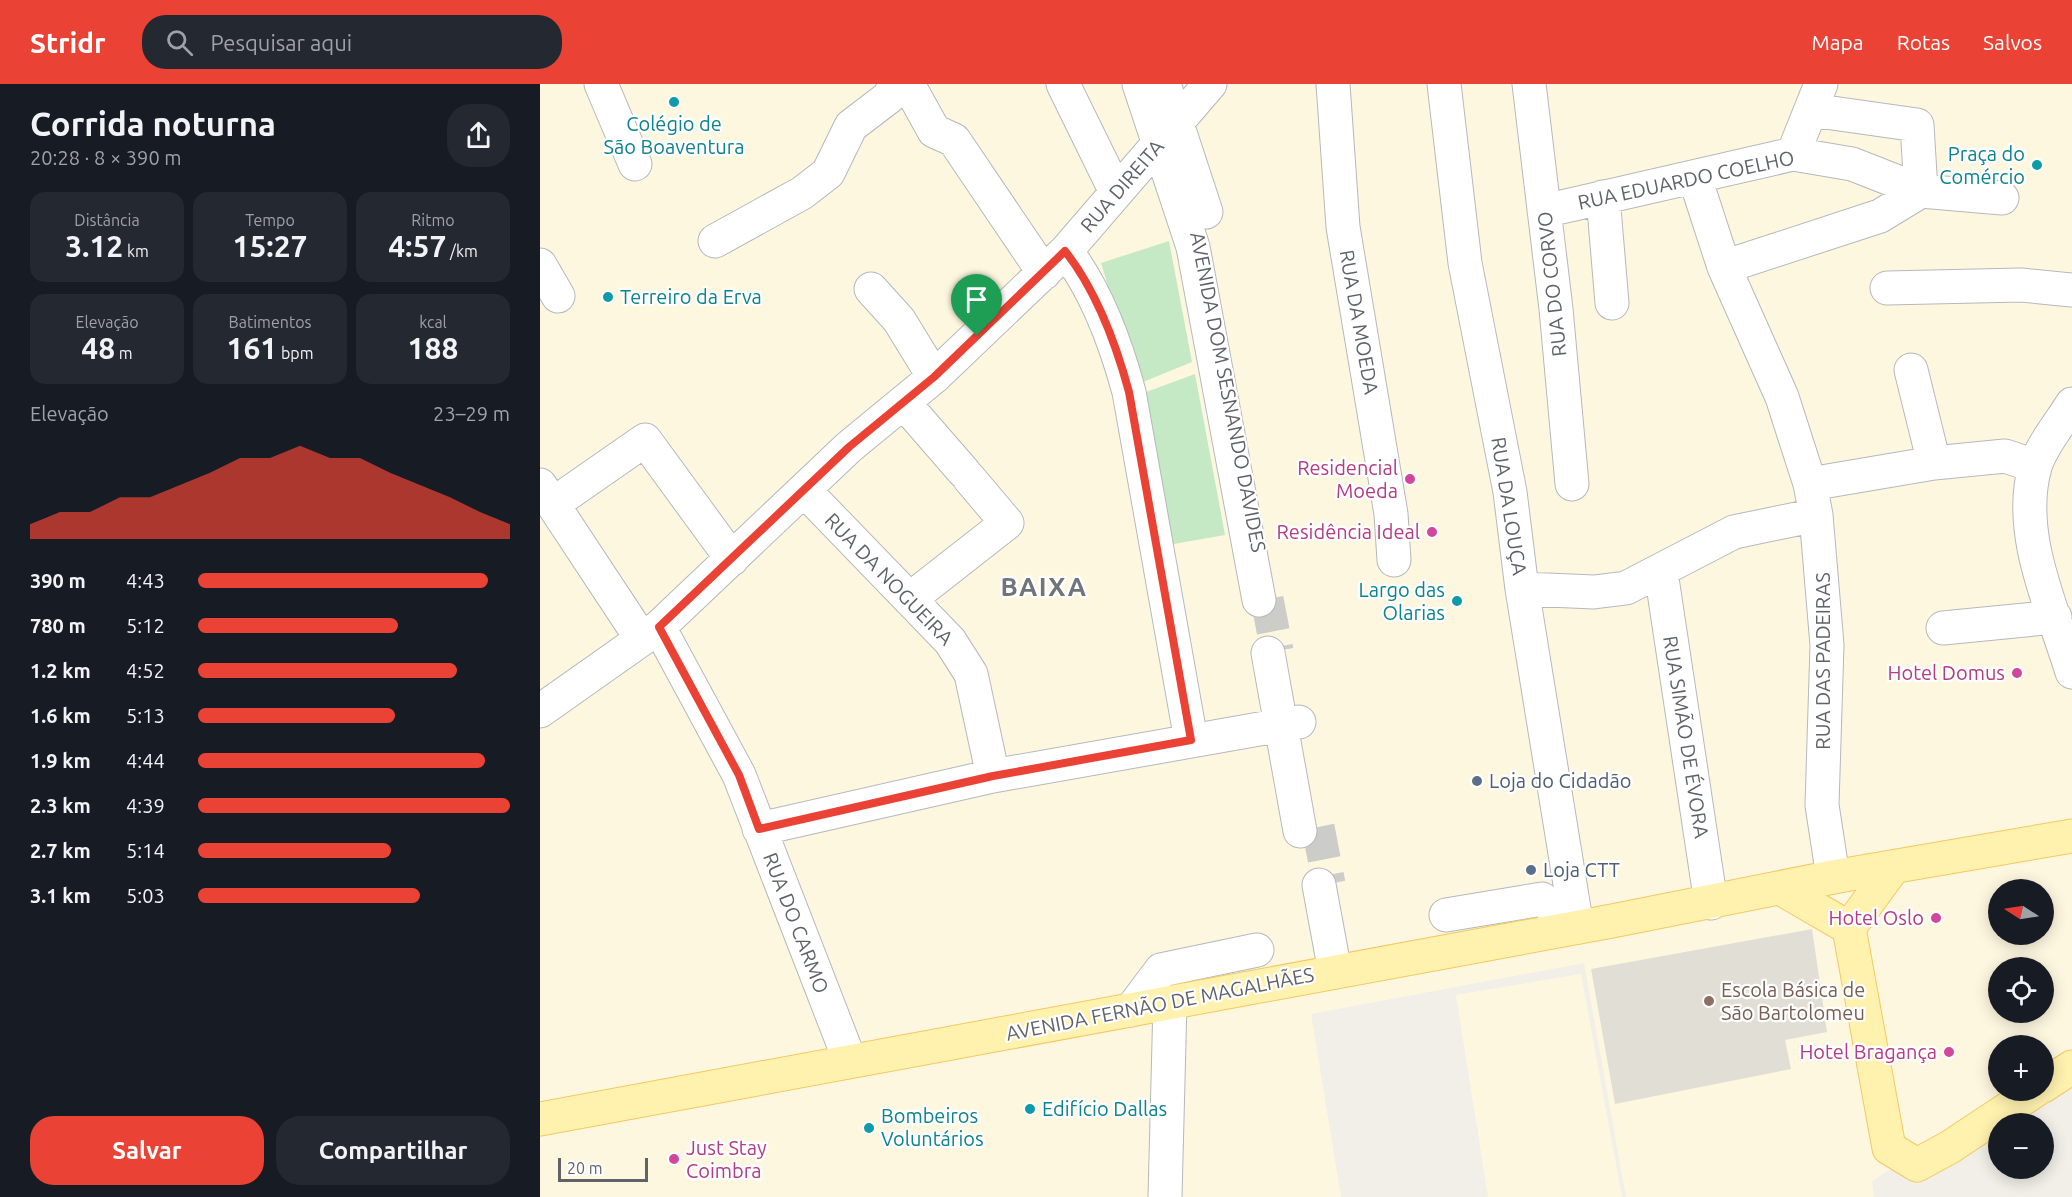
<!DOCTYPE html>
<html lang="pt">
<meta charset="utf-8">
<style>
body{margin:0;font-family:Ubuntu,sans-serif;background:#242831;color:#f1f3f6;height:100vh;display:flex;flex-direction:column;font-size:22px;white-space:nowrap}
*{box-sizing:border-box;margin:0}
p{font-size:20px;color:#9ea1a6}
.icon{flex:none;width:33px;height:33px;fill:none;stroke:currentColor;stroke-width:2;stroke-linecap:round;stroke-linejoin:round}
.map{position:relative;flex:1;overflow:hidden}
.details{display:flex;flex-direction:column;background:#171b24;width:540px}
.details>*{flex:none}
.needle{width:39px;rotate:282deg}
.fabs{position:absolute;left:1448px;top:795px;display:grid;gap:12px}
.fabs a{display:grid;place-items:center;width:66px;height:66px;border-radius:50%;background:#171b24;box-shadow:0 3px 15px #0003;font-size:30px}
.scale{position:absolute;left:18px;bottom:15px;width:90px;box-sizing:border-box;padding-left:6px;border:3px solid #5f6368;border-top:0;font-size:16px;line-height:21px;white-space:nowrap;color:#5f6368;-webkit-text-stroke:4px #fff;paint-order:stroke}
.pin{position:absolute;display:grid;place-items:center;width:51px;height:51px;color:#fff;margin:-62px -26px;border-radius:50% 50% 50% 0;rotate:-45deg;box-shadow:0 0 6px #0007}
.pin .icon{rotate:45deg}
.round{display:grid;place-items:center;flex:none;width:63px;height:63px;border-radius:24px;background:#242831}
.overview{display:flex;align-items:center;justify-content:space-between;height:102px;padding:0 30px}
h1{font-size:33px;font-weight:700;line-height:45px}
.metrics{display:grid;grid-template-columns:repeat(3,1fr);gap:9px;height:102px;padding:6px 30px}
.metrics div{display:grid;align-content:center;border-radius:15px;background:#242831;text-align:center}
.metrics b{font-size:30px;font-weight:700}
.metrics small{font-size:16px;font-weight:400}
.metrics p{font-size:16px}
.chart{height:168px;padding:12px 30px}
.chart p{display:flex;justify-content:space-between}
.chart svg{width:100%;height:108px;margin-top:6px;fill:#ea4335;opacity:.7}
.button{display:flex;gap:12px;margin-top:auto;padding:12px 30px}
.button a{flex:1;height:69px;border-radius:24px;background:#ea4335;color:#fff;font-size:24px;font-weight:700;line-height:69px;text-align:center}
.button a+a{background:#242831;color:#f1f3f6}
ul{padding:0 30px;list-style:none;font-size:20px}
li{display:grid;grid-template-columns:96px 72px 1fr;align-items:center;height:45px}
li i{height:15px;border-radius:8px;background:#ea4335}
header{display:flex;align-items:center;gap:36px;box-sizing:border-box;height:84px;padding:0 30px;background:#ea4335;color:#fff}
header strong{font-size:28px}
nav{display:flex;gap:33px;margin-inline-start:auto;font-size:21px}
.search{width:420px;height:54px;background:#242831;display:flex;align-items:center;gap:15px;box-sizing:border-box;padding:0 21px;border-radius:24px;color:#9ea1a6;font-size:22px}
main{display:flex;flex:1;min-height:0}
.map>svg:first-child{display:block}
.commercial{fill:#fef7e0;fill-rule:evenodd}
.education{fill:#e1ded6}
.green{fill:#c5e8c5}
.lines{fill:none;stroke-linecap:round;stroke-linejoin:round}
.minor-tunnel{stroke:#ccccc8;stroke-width:33;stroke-dasharray:33 16;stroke-linecap:butt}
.minor-casing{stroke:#b5b8bc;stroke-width:35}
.major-casing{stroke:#f2c960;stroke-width:35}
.minor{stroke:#fff;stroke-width:33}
.major{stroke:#fff2af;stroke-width:33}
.route-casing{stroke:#fff;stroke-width:12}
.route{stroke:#ea4335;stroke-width:8}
.culture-dot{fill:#0f9aa8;stroke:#fff;stroke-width:2}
.hotel-dot{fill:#d1479c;stroke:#fff;stroke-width:2}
.service-dot{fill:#5c6f8a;stroke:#fff;stroke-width:2}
.education-dot{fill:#8d6e63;stroke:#fff;stroke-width:2}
.labels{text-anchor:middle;stroke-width:4.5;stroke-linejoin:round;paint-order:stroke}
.culture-label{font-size:20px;fill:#0d838f;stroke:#fff;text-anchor:start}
.street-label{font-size:20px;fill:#5f6368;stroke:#fff}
.hotel-label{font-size:20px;fill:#b23c85;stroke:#fff;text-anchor:end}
.service-label{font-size:20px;fill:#4e5e75;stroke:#fff;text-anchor:start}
.education-label{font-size:20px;fill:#785e54;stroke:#fff;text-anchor:start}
.district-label{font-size:26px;font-weight:bold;letter-spacing:1.5px;fill:#70757a;stroke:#fff}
</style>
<header>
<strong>Stridr</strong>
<div class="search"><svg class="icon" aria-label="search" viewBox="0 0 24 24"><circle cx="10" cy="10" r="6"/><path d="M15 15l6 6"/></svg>Pesquisar aqui</div>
<nav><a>Mapa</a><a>Rotas</a><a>Salvos</a></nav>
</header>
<main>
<section class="details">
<div class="overview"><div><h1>Corrida noturna</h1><p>20:28 · 8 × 390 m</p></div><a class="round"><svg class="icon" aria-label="share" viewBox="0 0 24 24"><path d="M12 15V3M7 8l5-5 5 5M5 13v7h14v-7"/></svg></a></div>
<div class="metrics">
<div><p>Distância</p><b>3.12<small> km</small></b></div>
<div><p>Tempo</p><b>15:27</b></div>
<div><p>Ritmo</p><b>4:57<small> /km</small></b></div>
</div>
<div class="metrics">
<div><p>Elevação</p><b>48<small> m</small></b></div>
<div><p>Batimentos</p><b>161<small> bpm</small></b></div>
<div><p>kcal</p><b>188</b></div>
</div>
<div class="chart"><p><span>Elevação</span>23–29 m</p>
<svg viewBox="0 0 160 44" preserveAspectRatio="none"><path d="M0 44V38L10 33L20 33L30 27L40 27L50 22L60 17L70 11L80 11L90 6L100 11L110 11L120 17L130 22L140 27L150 33L160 38V44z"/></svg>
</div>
<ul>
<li><b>390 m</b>4:43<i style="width:93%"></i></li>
<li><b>780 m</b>5:12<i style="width:64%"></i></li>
<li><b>1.2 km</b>4:52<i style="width:83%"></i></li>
<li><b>1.6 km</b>5:13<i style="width:63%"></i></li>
<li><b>1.9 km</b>4:44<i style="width:92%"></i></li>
<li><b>2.3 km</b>4:39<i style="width:100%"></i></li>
<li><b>2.7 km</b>5:14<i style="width:62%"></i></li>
<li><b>3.1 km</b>5:03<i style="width:71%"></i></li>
</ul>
<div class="button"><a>Salvar</a><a>Compartilhar</a></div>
</section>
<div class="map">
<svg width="1532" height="1113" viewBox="0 0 1532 1113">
<rect width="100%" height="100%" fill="#f1efe8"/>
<path class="commercial" d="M0,0H1532V966L1503,985V962H1458V1006L1470,1007L1332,1097L1334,1113H1086L1044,879L771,930L801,1113H0ZM1458,806H1503V850H1458ZM1458,884H1503V928H1458Z
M1041,890L1082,1113H948L916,911Z"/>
<path class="education" d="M1272,845L1287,948L1245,956L1251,985L1075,1020L1051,885Z"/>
<path class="green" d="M629,157L652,278L598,300L561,179Z
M655,290L685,451L628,461L598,311Z"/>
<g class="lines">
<path class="minor-tunnel" d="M727,515L737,567
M778,743L789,800"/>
<defs>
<path id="minor" d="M61,0L95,80
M368,0L394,47L414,56L504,189
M523,0L576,108
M599,0L653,163L719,516
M624,0L666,128
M793,0L803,143L851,430L854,476
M904,0L925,179L970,408L982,505L1037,843
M989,0L1016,225L1032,400
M1253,70L1281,0
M1155,94L1184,183L1242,313L1270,400L1276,431L1287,561L1282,721L1293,793
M1063,113L1072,219
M1004,127L1253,70L1312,80L1381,107L1462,114
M175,157L262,109L288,89L311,42L349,13L355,0
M526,167C556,206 576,260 589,308L651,656
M0,181L18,212
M1184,183L1340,132L1381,107L1377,41L1271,26
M1347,204L1481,201L1532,206
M331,205L359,236L394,293
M1371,286L1394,379
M364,319L424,388
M1532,320C1521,338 1500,364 1495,383C1476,450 1513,525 1532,588
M1270,400L1394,379L1465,372L1495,382
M0,401L101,554
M264,406L410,557L431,590L453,692
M13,420L105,356L192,475
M1121,488L1171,819
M982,505L1054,508L1086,504L1194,448L1276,431
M370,515L467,439L429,394
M119,543L199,691L310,977
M1403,544L1515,533
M728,569L760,747
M0,627L119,543L309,363L394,293L526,167L670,0
M219,745L453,692L759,638
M779,801L795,888
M906,831L1002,815L1037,843
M591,926L621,886L717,866
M625,1113L630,919"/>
<path id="major" d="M1240,804L1309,844
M1309,844L1349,1064L1377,1081L1410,1063L1496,1006
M1309,844L1353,784
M1503,1002L1532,983
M0,1035L1072,837L1293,793L1532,752"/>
</defs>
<use href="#minor" class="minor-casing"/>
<use href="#major" class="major-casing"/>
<use href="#minor" class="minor"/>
<use href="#major" class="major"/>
</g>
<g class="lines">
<defs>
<path id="route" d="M525,167C556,206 576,260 589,308L651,656L453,692L219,745L199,691L119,543L309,363L394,293Z"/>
</defs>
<use href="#route" class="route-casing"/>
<use href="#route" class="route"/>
</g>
<g class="culture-dot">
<circle cx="134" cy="18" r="6"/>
<circle cx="1497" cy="81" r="6"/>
<circle cx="68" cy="213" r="6"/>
<circle cx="917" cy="517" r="6"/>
<circle cx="490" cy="1025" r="6"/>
<circle cx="329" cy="1044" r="6"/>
</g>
<g class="hotel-dot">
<circle cx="870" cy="395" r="6"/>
<circle cx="892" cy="448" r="6"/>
<circle cx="1477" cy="589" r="6"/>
<circle cx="1396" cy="834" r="6"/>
<circle cx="1409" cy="968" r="6"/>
<circle cx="134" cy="1075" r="6"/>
</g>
<g class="service-dot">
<circle cx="937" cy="697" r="6"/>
<circle cx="991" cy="786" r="6"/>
</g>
<circle class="education-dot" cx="1169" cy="917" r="6"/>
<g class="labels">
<g class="culture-label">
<text x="134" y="47" text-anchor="middle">Colégio de<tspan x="134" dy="23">São Boaventura</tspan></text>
<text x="1485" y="77" text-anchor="end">Praça do<tspan x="1485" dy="23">Comércio</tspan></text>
<text x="80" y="220">Terreiro da Erva</text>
<text x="905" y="513" text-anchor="end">Largo das<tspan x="905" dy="23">Olarias</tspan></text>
<text x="502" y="1032">Edifício Dallas</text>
<text x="341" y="1039">Bombeiros<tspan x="341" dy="23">Voluntários</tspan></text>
</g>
<g class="street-label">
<text transform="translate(1146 96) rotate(-12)" y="7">RUA EDUARDO COELHO</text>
<text transform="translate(582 102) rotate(-49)" y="7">RUA DIREITA</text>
<text transform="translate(1012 200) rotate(-96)" y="7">RUA DO CORVO</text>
<text transform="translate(819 238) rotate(80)" y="7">RUA DA MOEDA</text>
<text transform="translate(688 308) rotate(79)" y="7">AVENIDA DOM SESNANDO DAVIDES</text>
<text transform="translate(969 422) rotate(81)" y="7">RUA DA LOUÇA</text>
<text transform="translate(349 495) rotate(46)" y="7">RUA DA NOGUEIRA</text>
<text transform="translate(1283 577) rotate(-90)" y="7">RUA DAS PADEIRAS</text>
<text transform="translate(1146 653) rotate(81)" y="7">RUA SIMÃO DE ÉVORA</text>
<text transform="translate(256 839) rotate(69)" y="7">RUA DO CARMO</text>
<text transform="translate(620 920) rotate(-11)" y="7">AVENIDA FERNÃO DE MAGALHÃES</text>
</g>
<g class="hotel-label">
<text x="858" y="391">Residencial<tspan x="858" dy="23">Moeda</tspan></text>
<text x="880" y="455">Residência Ideal</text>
<text x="1465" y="596">Hotel Domus</text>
<text x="1384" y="841">Hotel Oslo</text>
<text x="1397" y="975">Hotel Bragança</text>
<text x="146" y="1071" text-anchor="start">Just Stay<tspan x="146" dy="23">Coimbra</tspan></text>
</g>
<g class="service-label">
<text x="949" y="704">Loja do Cidadão</text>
<text x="1003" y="793">Loja CTT</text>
</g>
<g class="education-label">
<text x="1181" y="913">Escola Básica de<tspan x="1181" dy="23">São Bartolomeu</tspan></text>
</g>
<g class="district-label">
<text x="504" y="512">BAIXA</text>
</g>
</g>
</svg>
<div class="fabs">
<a><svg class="needle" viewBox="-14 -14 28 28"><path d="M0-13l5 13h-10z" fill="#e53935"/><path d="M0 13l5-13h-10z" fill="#9ea1a6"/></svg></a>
<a><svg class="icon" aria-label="locate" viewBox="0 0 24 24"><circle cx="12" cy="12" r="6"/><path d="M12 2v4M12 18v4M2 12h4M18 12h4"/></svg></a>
<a>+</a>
<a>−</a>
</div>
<div class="scale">20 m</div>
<div class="pin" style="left:437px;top:252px;background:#1e9e55"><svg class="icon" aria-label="arrive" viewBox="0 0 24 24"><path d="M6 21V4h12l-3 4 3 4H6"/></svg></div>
</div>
</main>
